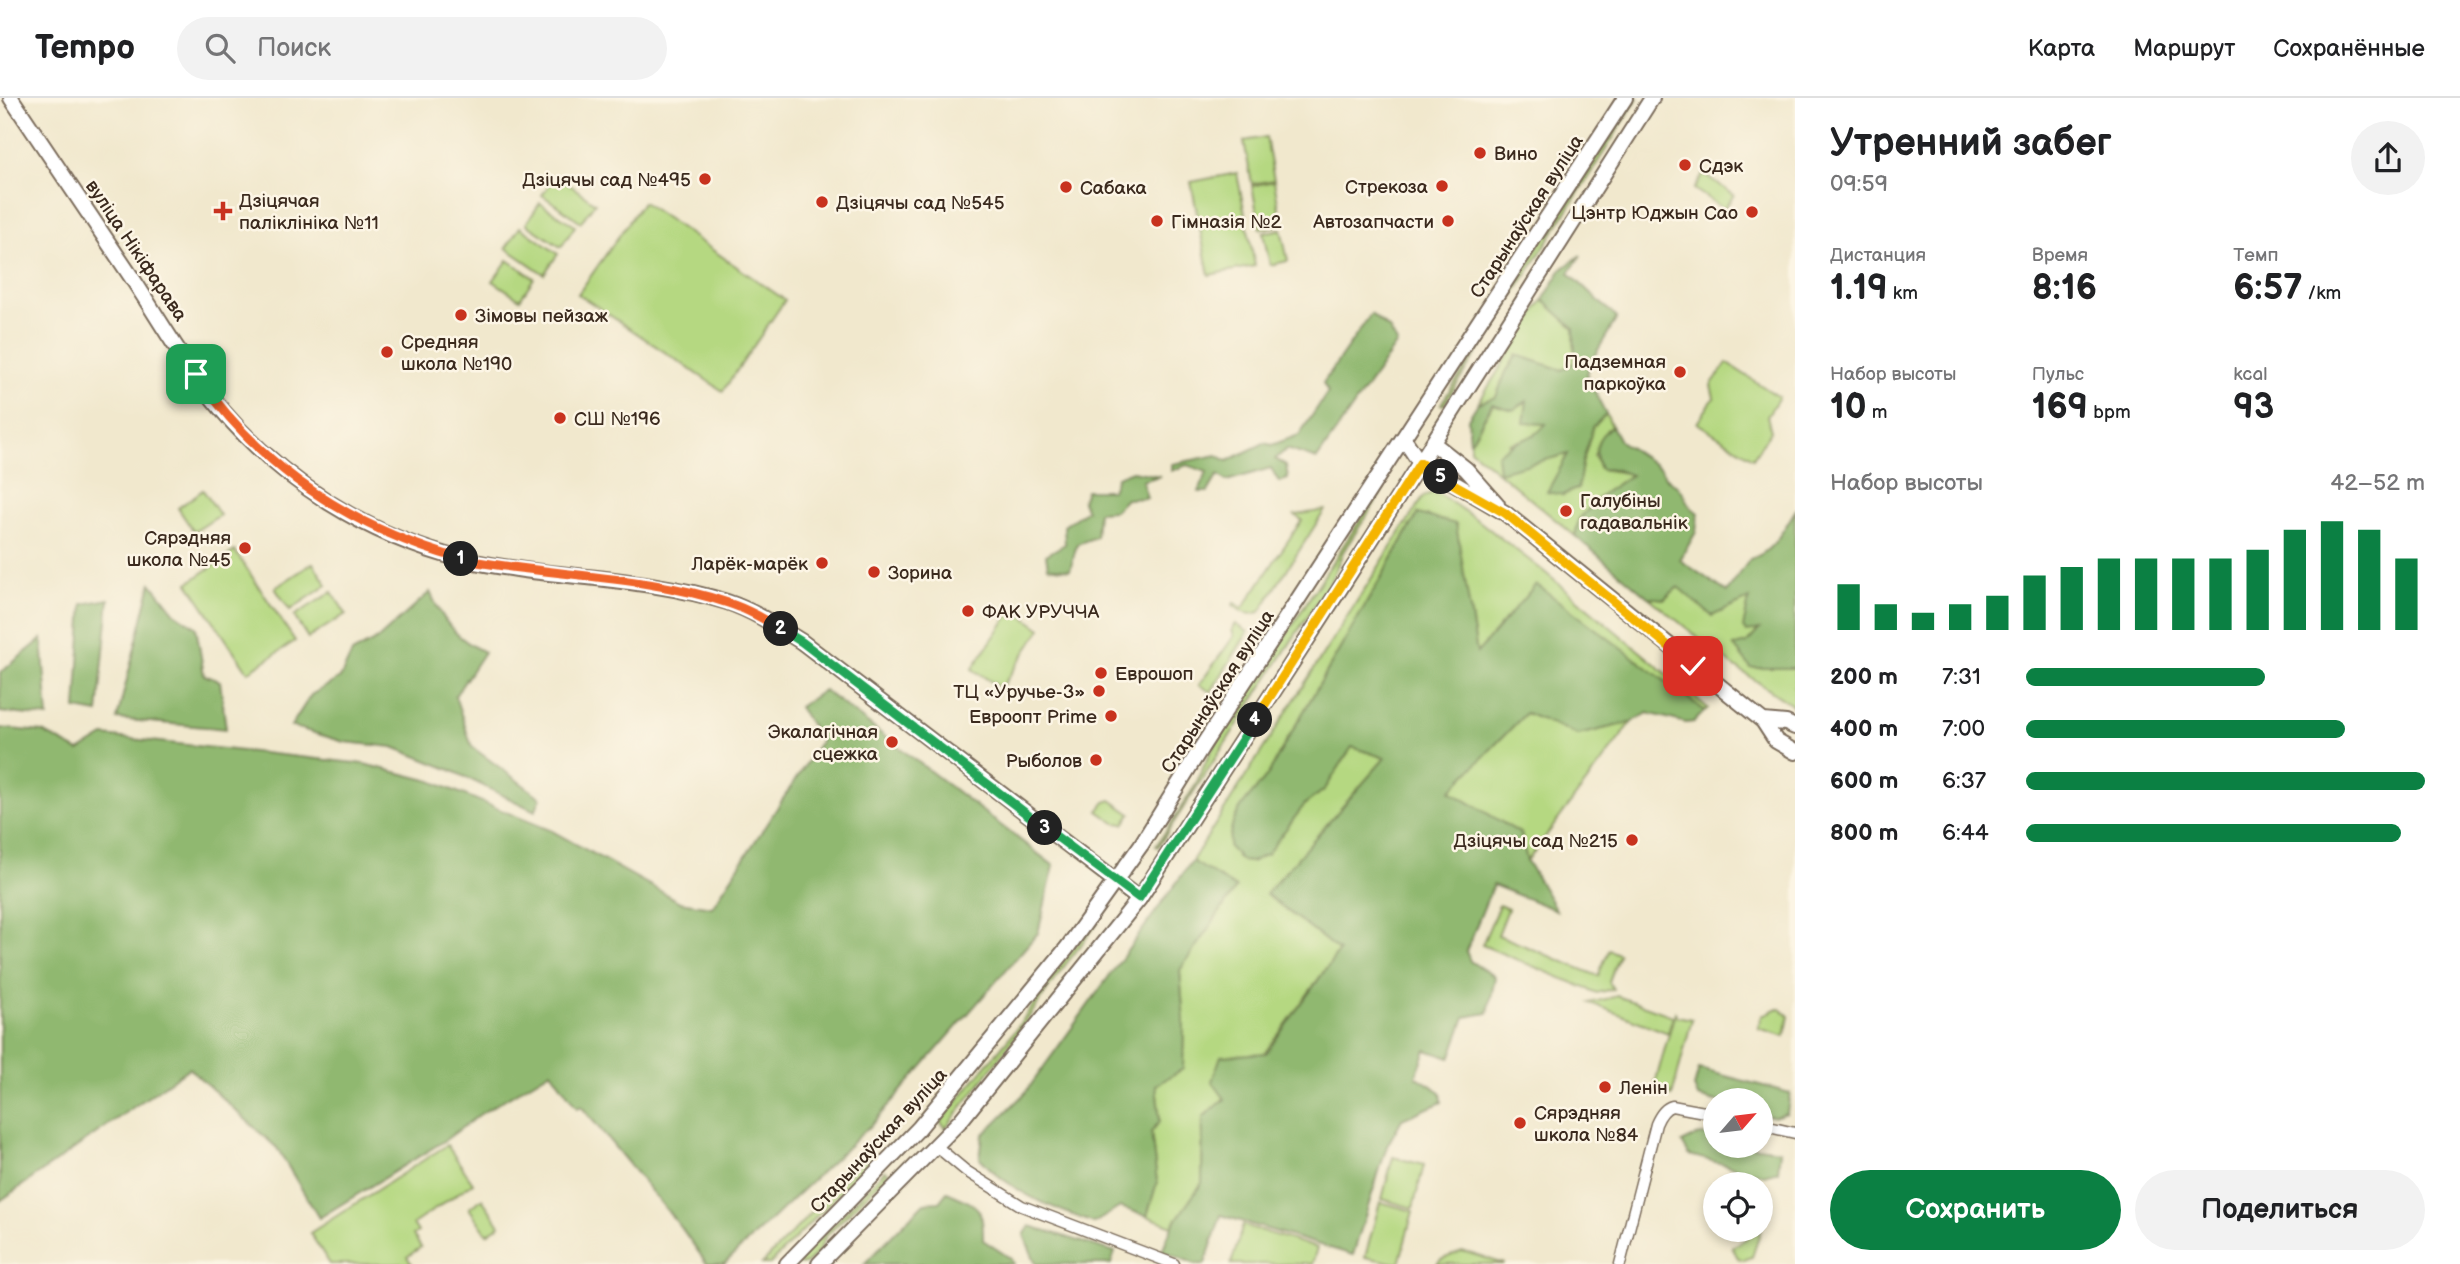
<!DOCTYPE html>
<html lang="ru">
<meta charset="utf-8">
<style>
body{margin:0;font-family:"Balsamiq Sans",sans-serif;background:#f2f2f2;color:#202124;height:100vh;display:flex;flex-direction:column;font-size:26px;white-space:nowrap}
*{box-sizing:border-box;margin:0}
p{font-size:23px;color:#757577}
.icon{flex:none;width:38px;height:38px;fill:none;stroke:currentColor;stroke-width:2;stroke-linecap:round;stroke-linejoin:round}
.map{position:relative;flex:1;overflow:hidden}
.details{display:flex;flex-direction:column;background:#fff;width:665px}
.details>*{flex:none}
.needle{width:46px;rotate:62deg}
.fabs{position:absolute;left:1703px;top:990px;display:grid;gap:14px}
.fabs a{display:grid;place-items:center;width:70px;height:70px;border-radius:50%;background:#fff;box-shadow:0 4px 10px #0003;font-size:35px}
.pin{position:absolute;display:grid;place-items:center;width:60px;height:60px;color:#fff;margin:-30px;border-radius:14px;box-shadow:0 4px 10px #0006}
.km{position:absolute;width:35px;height:35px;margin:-18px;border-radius:50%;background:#222;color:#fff;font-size:19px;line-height:35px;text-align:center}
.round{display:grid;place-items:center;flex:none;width:74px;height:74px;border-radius:37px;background:#f2f2f2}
.head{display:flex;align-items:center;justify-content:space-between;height:119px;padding:0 35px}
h1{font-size:38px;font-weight:600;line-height:52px}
.metrics{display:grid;grid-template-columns:repeat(3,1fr);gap:10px;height:119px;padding:7px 35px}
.metrics div{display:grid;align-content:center}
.metrics b{font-size:35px;font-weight:600}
.metrics small{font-size:19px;font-weight:400}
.metrics p{font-size:19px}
.chart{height:196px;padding:14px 35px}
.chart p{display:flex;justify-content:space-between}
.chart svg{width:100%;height:126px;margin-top:7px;stroke:#0b8043;stroke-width:6}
.button{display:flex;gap:14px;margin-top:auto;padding:14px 35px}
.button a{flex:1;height:80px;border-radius:42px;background:#0b8043;color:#fff;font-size:28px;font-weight:600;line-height:80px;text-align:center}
.button a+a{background:#f2f2f2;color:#202124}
ul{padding:0 35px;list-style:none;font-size:23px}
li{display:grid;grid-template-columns:112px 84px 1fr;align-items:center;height:52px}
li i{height:18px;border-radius:9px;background:#0b8043}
header{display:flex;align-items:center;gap:42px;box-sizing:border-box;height:98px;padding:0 35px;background:#fff;border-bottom:2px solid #e0e0e0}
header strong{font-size:33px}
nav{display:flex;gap:38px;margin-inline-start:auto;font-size:24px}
.search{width:490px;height:63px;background:#f2f2f2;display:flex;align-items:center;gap:18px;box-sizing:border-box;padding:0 24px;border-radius:38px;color:#757577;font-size:26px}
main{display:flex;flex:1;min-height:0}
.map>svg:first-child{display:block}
.green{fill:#b5d881;stroke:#788150;stroke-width:2}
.forest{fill:#90b86f;stroke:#667146;stroke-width:2}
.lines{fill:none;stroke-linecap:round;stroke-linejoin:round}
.street-casing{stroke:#7b6c5b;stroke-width:13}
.secondary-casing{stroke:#7b6c5b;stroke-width:18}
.street{stroke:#fff;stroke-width:10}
.secondary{stroke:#fff;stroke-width:14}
.split-1-casing{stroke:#fff;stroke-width:14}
.split-2-casing{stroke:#fff;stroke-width:14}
.split-3-casing{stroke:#fff;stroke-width:14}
.split-4-casing{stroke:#fff;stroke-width:14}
.split-5-casing{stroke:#fff;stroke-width:14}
.split-6-casing{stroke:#fff;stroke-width:14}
.split-1{stroke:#f0652b;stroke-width:9}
.split-2{stroke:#f0652b;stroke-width:9}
.split-3{stroke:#22a559;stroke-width:9}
.split-4{stroke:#22a559;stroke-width:9}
.split-5{stroke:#f5b400;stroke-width:9}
.split-6{stroke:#f5b400;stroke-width:9}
.poi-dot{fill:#c8321e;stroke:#fcf5e5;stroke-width:2.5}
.labels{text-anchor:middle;stroke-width:5;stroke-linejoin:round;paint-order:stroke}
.poi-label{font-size:19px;fill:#3b2a1e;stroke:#fcf5e5;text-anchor:start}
.street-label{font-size:19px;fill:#3b2a1e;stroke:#fcf5e5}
</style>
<header>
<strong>Tempo</strong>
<div class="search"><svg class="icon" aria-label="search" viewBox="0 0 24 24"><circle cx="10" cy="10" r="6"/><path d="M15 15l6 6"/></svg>Поиск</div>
<nav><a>Карта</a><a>Маршрут</a><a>Сохранённые</a></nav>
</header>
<main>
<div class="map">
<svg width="1795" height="1166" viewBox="0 0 1795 1166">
<rect width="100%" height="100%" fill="#fcf5e5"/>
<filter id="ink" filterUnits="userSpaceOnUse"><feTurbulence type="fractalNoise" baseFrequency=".0143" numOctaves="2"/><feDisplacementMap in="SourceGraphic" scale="14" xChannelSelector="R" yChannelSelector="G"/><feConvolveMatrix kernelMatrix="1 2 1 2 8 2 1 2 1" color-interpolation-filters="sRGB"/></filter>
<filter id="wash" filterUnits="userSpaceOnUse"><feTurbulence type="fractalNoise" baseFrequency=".00686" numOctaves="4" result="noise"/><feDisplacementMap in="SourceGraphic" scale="28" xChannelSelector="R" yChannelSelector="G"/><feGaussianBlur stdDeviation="1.57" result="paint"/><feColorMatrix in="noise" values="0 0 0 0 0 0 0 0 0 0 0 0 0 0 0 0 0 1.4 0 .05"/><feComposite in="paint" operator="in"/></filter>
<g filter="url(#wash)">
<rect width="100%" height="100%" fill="#f1e8cd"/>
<path class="green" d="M1633,0H1638L1444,307L1441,306L1480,246L1496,214Z
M1266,39L1274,82L1252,86L1244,43Z
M1237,75L1255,168L1209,177L1191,84Z
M1704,76L1734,97L1724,111L1694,91Z
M556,77L595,105L581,124L542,97Z
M1274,83L1282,127L1260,131L1252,88Z
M643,104L785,202L723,293L578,196Z
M540,105L575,128L561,149L526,126Z
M520,129L558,156L544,176L506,150Z
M1281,131L1288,163L1270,167L1263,135Z
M508,162L534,180L520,201L493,183Z
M1543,202L1574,230L1575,264L1562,272L1517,257L1506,274L1496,299L1478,305Z
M1727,265L1779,299L1767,318L1771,333L1753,360L1697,325L1714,300L1711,287Z
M1527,302L1547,325L1537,338L1508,346L1568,356L1563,397L1578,390L1582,366L1593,329L1606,316L1612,328L1607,331L1594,357L1600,371L1632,376L1604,395L1579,421L1575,438L1470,351V345L1493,306Z
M1381,389L1384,391L1343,454L1331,482L1158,749L1156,748L1195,688L1210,655Z
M203,392L220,417L194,434L178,410Z
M1431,395L1439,396L1479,423L1542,472L1708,610L1705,613L1536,487L1477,556L1470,510L1418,416L1278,658L1271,676L1257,689L1236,758L1242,763L1251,764L1267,755L1305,706L1325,691L1352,648L1385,660L1266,796L1339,853C1295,910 1260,973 1203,1019L1202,1085L1172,1128L1147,1118L1157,1084L1151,1034L1160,1023L1156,986L1183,971L1184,925L1180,872L1236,790L1192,763L1423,399Z
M1325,412L1260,514C1248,518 1243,515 1233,507L1234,505L1243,510L1302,422L1295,417Z
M235,453L295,543L248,574L188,485Z
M313,465L327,487L290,512L275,490Z
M1678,489L1749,501L1760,531L1747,545L1735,549L1775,569L1795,570V609L1731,566L1648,499L1665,501Z
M332,494L346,516L308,540L294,518Z
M1013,511L1041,531L1001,590L972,571Z
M1236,526L1248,534L1211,594L1199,587L1234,538L1232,532Z
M1526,615L1578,637L1632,624L1527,763L1521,736L1450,693Z
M1111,702L1131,716L1124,726L1115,725L1098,713L1105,704Z
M1499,807L1508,811L1498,837L1598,878L1609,852L1619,856L1609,884L1613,891L1597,895L1482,847Z
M1096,822L1098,825L1059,875L1016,938L946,1030L940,1024L1018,929L1056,872Z
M1617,898L1673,918L1668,935L1590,905Z
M1775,911H1781L1789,918L1785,938L1758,930L1762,918Z
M1675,914L1677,918L1692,921L1672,998L1653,993Z
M447,1047L473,1085L413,1126L418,1134L413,1137L421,1149L407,1159L412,1166H330L310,1135Z
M868,1056L874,1060L770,1166H762Z
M1393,1059L1424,1067L1413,1110L1382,1101Z
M885,1072L889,1075L826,1138L819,1153L806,1166H795Z
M482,1101L500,1127L487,1136L469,1110Z
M1380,1104L1413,1113L1399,1166L1365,1159Z
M1243,1127L1317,1150L1312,1166H1231Z
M1761,1132L1752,1159L1744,1162L1738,1160L1732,1149Z
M1462,1153L1505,1166H1437L1440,1162Z"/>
<path class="forest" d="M1581,157L1569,175L1617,220L1589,267L1587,278L1606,316L1593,329L1582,366L1578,390L1563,397L1547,394L1568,356L1499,374L1497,357C1515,340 1531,345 1546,326L1524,325L1527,303L1513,312L1492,306L1470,345L1468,321L1478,305L1496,299L1506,274L1517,257L1562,272L1575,264L1574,230L1543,202L1562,171Z
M1371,216L1389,231L1397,245L1317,361L1287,351L1275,361L1286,367L1288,381L1279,384L1271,370L1227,383L1218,377L1208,394H1199L1207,374L1187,367L1171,373L1172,366L1217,357L1227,363L1264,345L1272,347L1299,337L1328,294L1323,285Z
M1612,328L1620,343L1661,371C1664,381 1674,384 1681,392C1689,403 1684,405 1698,415L1696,434L1680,462L1727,494L1750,461C1773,455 1783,432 1795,413V570H1751L1734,548L1747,545L1759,532L1747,534L1743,530L1749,501L1712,518L1678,489L1664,501L1648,499L1575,438L1579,421L1604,395L1631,377L1617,372L1600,371C1593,353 1595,340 1612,328Z
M1132,373L1160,378L1142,383L1147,400L1126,401L1114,413L1098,414L1096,439L1077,446L1070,472L1048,469L1046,457L1065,446L1064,428L1087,412L1082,404L1086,392H1112L1117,379Z
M1418,416L1456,426L1477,555L1536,486L1705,613L1694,624L1686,625L1648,615L1632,624L1578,637L1526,615L1450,693L1521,736L1527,763L1556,812L1493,787L1466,853L1470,863L1495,879L1488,915L1465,919L1450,960L1426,952L1416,978L1441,994L1442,1004L1402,1021L1387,1048L1353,1157L1221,1117L1205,1166H1196L1162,1153L1172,1128L1202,1085L1203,1019L1225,1001L1212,983L1221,958L1266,955L1339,853L1266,796L1385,660L1352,649L1325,691L1305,706L1267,756L1251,764L1242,763L1229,749C1229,704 1263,695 1278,658Z
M151,485L175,515L196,529L204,577L220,583L226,631L117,621Z
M430,494C443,523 455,540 484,554L455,598L472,649L541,700L535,713L451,672L393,649L344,644L291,628L311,597L340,580L352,555L378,541Z
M109,501L98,615L76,611L83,506Z
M42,541L48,619L0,614V575Z
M824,592L1054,768L1038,835L875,1023L724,1166H707L680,1128L581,1008L577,1010L551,973L479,1017L444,1043L319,1120L277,1050L189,970L0,1103V630L43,634L79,653L104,638L364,666L431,683L552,733L680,804L712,809L821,643L799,609Z
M1192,763L1236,790L1180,872L1184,925L1183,971L1156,987L1160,1023L1151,1034L1157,1084L1147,1118L1120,1109L1094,1125C1051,1109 1011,1095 980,1060L983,1037L1025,995Z
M1699,971L1790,995L1787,1015L1774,1019L1761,1016L1760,1003L1715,1004L1698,999L1694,989Z
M1698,1037L1715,1038V1048H1751L1780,1052L1778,1073L1764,1077L1689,1057L1682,1045Z
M947,1094C978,1108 984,1107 983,1142L1010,1160L1014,1166H864L924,1105L939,1104Z
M1030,1128L1115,1154L1111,1166H1036L1024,1137Z"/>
</g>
<g filter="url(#ink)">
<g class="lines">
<defs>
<path id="street" d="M1760,1027L1795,1035
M936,1048L966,1073L1022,1108L1174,1166
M1620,1166L1656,1026C1659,1019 1664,1010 1672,1008L1715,1016"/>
<path id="secondary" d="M11,0C51,60 92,120 132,180C161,224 188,272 222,312C283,384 368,438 461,461C548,481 641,477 727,504C754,513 778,529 802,544L1139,801
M1404,341L1420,365L1505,415L1763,623L1776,643L1795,654
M1433,345L1466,371L1497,406
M1763,623L1786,625L1795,629
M787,1166L919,1030L1067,850L1141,747L1201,650L1625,0
M819,1166L961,1022L1139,801L1341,489L1652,0"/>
</defs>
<use href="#street" class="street-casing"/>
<use href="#secondary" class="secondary-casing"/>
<use href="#street" class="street"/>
<use href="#secondary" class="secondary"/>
</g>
</g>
<g class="lines" filter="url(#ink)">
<defs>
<path id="split-1" d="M196,276C261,371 350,430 461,461"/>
<path id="split-2" d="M461,461C547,478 646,477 728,505C747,511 764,521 781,531"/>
<path id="split-3" d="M781,531L802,544L1045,730"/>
<path id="split-4" d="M1045,730L1139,800L1255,622"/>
<path id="split-5" d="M1255,622L1420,365L1441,379"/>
<path id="split-6" d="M1441,379L1505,415L1693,568"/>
</defs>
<use href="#split-1" class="split-1-casing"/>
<use href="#split-2" class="split-2-casing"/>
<use href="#split-3" class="split-3-casing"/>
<use href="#split-4" class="split-4-casing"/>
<use href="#split-5" class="split-5-casing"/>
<use href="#split-6" class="split-6-casing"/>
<use href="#split-1" class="split-1"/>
<use href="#split-2" class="split-2"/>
<use href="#split-3" class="split-3"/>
<use href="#split-4" class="split-4"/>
<use href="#split-5" class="split-5"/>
<use href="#split-6" class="split-6"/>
</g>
<g class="poi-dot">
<circle cx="1480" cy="55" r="7"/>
<circle cx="1685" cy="67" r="7"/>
<circle cx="705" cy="81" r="7"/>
<circle cx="1442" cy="88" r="7"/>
<circle cx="1066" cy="89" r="7"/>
<circle cx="822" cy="104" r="7"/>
<path d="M219.5 102.5h7v7h7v7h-7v7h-7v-7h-7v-7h7z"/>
<circle cx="1752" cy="114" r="7"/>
<circle cx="1157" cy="123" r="7"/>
<circle cx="1448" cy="123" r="7"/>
<circle cx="461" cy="217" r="7"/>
<circle cx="387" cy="254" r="7"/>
<circle cx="1680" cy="274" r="7"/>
<circle cx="560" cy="320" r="7"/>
<circle cx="1566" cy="413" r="7"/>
<circle cx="245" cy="450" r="7"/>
<circle cx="822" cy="465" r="7"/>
<circle cx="874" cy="474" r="7"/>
<circle cx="968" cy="513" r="7"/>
<circle cx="1101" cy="575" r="7"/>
<circle cx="1099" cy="593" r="7"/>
<circle cx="1111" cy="618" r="7"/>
<circle cx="892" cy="644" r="7"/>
<circle cx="1096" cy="662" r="7"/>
<circle cx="1632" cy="742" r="7"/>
<circle cx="1605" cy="989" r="7"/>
<circle cx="1520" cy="1025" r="7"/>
</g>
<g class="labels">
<g class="poi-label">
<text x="1494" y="62">Вино</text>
<text x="1699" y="74">Сдэк</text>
<text x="691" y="88" text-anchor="end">Дзіцячы сад №495</text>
<text x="1428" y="95" text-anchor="end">Стрекоза</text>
<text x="1080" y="96">Сабака</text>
<text x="239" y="109">Дзіцячая<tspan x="239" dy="22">паліклініка №11</tspan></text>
<text x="836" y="111">Дзіцячы сад №545</text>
<text x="1738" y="121" text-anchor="end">Цэнтр Юджын Сао</text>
<text x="1171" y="130">Гімназія №2</text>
<text x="1434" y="130" text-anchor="end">Автозапчасти</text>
<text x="475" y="224">Зімовы пейзаж</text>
<text x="401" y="250">Средняя<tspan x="401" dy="22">школа №190</tspan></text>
<text x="1666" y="270" text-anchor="end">Падземная<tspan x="1666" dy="22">паркоўка</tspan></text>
<text x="574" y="327">СШ №196</text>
<text x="1580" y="409">Галубіны<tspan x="1580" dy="22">гадавальнік</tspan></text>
<text x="231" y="446" text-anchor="end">Сярэдняя<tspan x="231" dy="22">школа №45</tspan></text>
<text x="808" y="472" text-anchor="end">Ларёк-марёк</text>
<text x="888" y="481">Зорина</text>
<text x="982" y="520">ФАК УРУЧЧА</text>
<text x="1115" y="582">Еврошоп</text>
<text x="1085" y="600" text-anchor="end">ТЦ «Уручье-3»</text>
<text x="1097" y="625" text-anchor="end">Евроопт Prime</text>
<text x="878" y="640" text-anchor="end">Экалагічная<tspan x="878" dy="22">сцежка</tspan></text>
<text x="1082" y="669" text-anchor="end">Рыболов</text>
<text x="1618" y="749" text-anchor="end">Дзіцячы сад №215</text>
<text x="1619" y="996">Ленін</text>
<text x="1534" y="1021">Сярэдняя<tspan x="1534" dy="22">школа №84</tspan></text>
</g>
<g class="street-label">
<text transform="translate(1526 118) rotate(-57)" y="7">Старынаўская вуліца</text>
<text transform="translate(137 152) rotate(56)" y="7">вуліца Нікіфарава</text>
<text transform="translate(1217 593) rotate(-57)" y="7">Старынаўская вуліца</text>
<text transform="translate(878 1042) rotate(-47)" y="7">Старынаўская вуліца</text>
</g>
</g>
</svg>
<div class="fabs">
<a><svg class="needle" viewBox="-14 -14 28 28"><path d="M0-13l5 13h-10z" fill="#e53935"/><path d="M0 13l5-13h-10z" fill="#757577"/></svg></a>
<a><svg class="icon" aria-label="locate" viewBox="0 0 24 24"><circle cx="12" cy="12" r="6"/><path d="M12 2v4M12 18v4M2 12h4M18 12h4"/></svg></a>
</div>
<div class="pin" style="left:196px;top:276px;background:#1e9e55"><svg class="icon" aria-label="arrive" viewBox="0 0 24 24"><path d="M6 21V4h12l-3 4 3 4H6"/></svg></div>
<div class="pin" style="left:1693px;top:568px;background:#d93025"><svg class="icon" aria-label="check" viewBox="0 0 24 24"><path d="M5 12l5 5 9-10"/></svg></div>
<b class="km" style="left:461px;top:461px">1</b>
<b class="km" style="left:781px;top:531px">2</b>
<b class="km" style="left:1045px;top:730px">3</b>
<b class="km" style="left:1255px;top:622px">4</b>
<b class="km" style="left:1441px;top:379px">5</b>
</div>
<section class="details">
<div class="head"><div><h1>Утренний забег</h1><p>09:59</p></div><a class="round"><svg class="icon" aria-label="share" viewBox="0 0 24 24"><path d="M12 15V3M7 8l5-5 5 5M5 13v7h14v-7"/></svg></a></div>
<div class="metrics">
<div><p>Дистанция</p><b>1.19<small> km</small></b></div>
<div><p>Время</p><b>8:16</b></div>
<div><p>Темп</p><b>6:57<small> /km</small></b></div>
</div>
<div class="metrics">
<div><p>Набор высоты</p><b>10<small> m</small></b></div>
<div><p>Пульс</p><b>169<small> bpm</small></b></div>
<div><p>kcal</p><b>93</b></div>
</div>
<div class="chart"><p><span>Набор высоты</span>42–52 m</p>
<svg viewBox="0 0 160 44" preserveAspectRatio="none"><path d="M5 44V28M15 44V35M25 44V38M35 44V35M45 44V32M55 44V25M65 44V22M75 44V19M85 44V19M95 44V19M105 44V19M115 44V16M125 44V9M135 44V6M145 44V9M155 44V19"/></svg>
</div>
<ul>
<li><b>200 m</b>7:31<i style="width:60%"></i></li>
<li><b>400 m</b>7:00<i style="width:80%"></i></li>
<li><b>600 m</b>6:37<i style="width:100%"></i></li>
<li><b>800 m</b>6:44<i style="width:94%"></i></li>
</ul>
<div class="button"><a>Сохранить</a><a>Поделиться</a></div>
</section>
</main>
